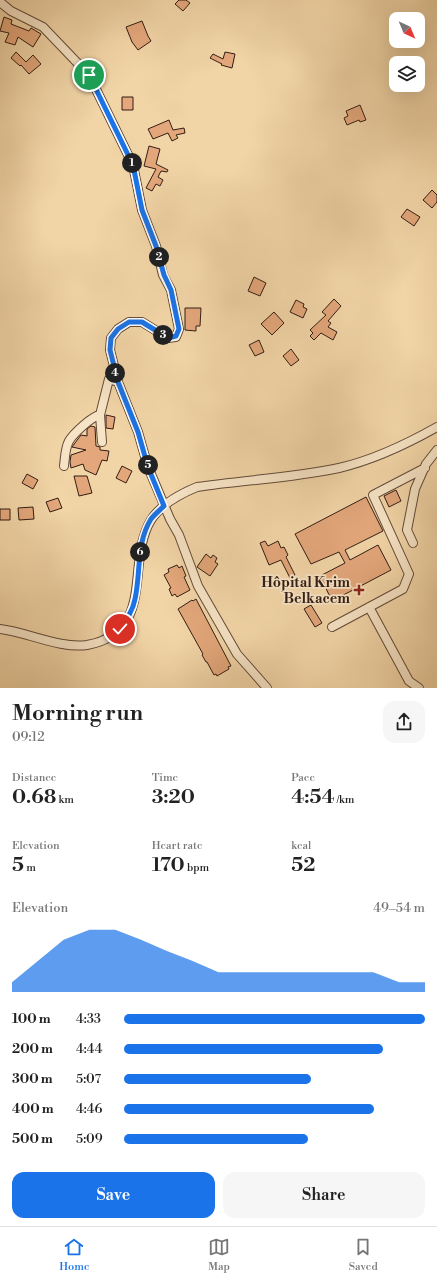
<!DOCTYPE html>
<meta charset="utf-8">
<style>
body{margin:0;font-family:"Libre Bodoni",serif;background:#f6f6f6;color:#222;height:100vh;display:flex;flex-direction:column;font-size:15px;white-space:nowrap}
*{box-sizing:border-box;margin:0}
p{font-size:13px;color:#767676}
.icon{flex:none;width:22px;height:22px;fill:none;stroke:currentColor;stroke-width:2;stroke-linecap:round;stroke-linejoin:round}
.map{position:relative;height:688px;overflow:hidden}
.panel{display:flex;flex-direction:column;background:#fff;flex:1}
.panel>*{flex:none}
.needle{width:26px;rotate:136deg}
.fabs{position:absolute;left:389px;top:12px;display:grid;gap:8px}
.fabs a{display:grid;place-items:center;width:36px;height:36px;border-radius:8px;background:#fff;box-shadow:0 4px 16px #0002;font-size:20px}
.pin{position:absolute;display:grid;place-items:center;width:34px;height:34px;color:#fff;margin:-17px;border:2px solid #fff;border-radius:50%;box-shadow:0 1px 4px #0007}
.km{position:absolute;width:20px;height:20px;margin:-10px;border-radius:50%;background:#222;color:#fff;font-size:11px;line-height:20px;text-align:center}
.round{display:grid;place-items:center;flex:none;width:42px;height:42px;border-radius:12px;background:#f6f6f6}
.head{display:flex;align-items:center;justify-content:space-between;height:68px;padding:0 12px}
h1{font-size:22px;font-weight:600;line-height:30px}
.metrics{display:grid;grid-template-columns:repeat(3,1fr);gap:6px;height:68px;padding:4px 12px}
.metrics div{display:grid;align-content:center}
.metrics b{font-size:20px;font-weight:600}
.metrics small{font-size:11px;font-weight:400}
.metrics p{font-size:11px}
.chart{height:112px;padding:8px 12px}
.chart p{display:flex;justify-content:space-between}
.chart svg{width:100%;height:72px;margin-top:4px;fill:#1a73e8;opacity:.7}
.action{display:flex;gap:8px;margin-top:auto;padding:8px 12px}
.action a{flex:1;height:46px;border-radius:12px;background:#1a73e8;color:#fff;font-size:16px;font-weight:600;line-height:46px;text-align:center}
.action a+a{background:#f6f6f6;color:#222}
ul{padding:0 12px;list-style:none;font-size:13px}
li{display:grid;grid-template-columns:64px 48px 1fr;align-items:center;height:30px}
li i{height:10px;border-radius:5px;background:#1a73e8}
.tab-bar{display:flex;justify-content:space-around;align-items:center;height:56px;border-top:1px solid #e0e0e0;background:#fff;font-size:11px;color:#767676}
.tab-bar a{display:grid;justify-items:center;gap:2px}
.tab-bar .active{color:#1a73e8}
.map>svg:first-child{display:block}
.building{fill:#e3a77b;stroke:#321d14}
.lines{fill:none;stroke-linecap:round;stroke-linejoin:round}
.minor-casing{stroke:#624b39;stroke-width:10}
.minor{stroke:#f7e4c6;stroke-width:8}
.route-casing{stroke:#fff;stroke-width:8}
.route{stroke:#1a73e8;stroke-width:5}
.poi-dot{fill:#8f2418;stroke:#f7e4c6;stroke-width:1.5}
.labels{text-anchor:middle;stroke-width:3.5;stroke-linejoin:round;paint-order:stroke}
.poi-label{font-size:14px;font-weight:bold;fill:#321d14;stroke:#f7e4c6;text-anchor:end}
</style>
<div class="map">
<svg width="437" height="688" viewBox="0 0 437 688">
<rect width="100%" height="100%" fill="#f2d5a7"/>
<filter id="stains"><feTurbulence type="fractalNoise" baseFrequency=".005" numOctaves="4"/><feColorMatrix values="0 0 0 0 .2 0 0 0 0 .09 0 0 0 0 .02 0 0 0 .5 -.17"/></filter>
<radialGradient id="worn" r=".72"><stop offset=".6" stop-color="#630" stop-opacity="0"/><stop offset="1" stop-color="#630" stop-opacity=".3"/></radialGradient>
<path class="building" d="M179,0H186L190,3L183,11L175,4Z
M4,17L12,20L11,24L29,31L31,28L41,34L33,47L18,37L15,45L5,42L9,33L0,31Z
M142,21L148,36L151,41L138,50L132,42L126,27Z
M16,52L26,62L33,55L41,64L29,74L21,65L20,66L11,58Z
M225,52L235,54L232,68L221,65L222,64L210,58L213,54L223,59Z
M122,97H133V110H122Z
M360,105L366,120L360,122L359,120L347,125L344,118L348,116L346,111Z
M169,120L173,130L184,128L185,133L176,135L178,138L172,141L168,133L153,139L148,129Z
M149,146L160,149L156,164L168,170L167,172L161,171L158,177L163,180L160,186L156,184L152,191L146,188L156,169L144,166Z
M432,190L437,195V202L432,208L423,200Z
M407,209L420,217L414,226L401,217Z
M254,277L266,283L260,296L248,291Z
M334,299L341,306L328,321L331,323L328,327L337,332L333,340L321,333L314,340L310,336L313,333L310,330L326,315L322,312Z
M296,300L304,304L303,307L307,309L303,318L290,312Z
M185,308H201L200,326H196V331L185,330Z
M274,312L284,323L272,335L261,324Z
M259,340L264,352L255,356L249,345Z
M291,349L299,360L291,366L283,356Z
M106,415L115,417L113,429L106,428Z
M91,426L95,427L96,446L100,447V450L109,451L107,461L102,460L96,475L85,470L83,464L71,468L70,462L71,455L86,450L72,447L81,435L87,436V429Z
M122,466L132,471L126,483L116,478Z
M27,474L38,480L33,489L22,483Z
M74,476H87L92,493L79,496Z
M396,490L401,501L389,507L384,496Z
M366,497L383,531L345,550L350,560L378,545L391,570L332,601L320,576L345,563L339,552L311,564L295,534Z
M58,498L62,508L50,512L46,502Z
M33,507L34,519L19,520L18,508Z
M0,509H10V520H0Z
M265,541L268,546L278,541L281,548L284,547L288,555L286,557L295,575L290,578L281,560L269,565L260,543Z
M206,554L211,558L213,555L217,558L215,562L218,564L210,576L197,567Z
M177,565L179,568L182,566L186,576L184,577L190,590L177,597L175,594L172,596L169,589L171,588L164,575L169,572L168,569Z
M196,599L231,666L228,667L229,669L217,676L216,674L214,675L207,662H206L202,655L203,654L178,609L192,600L193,601Z
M311,605L322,623L315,627L304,609Z"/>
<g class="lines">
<defs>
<path id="minor" d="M0,2L11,11L43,27L89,75L133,165L142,210L156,246L163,275L171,290L179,329L176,337L168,338L142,322H129L118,329L111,338L110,350L118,382L138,432L148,467L170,519L179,535L198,586L237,654L267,688
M100,415L102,442
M64,466C65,458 65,448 69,441C73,434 92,416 100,415L109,379L118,382
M413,543L407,530L415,489L426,464L437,450
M369,607L409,681L419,688
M332,627L403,589L409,574L373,495L425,468
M0,629C27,632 60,649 87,645C157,632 125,563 151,520C161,504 180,494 197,487C244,480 292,478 339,468C373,460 407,444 437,427"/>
</defs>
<use href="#minor" class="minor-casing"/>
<use href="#minor" class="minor"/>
</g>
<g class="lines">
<defs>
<path id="route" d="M89,75L133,165L142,210L156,246L164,275L171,290L179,329L176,336L168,338L142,322H129L118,329L111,338L110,350L118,382L138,432L148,467L164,506C160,510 155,514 151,519C136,543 141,572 135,599C133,610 127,619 120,629"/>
</defs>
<use href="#route" class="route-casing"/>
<use href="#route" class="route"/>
</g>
<path class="poi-dot" d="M357 584h4v4h4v4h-4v4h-4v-4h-4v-4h4z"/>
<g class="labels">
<g class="poi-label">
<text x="350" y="587">Hôpital Krim<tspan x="350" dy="16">Belkacem</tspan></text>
</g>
</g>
<rect width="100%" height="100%" filter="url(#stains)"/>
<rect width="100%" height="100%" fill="url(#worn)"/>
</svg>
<div class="fabs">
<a><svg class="needle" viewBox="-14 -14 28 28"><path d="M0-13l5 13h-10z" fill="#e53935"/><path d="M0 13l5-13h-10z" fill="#767676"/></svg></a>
<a><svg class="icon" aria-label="layers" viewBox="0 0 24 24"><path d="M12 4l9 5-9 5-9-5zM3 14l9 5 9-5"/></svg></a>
</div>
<div class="pin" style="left:89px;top:75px;background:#1e9e55"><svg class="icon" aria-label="arrive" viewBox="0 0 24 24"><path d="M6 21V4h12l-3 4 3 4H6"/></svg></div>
<div class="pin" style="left:120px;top:629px;background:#d93025"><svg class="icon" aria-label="check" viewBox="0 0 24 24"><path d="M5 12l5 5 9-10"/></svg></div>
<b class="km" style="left:132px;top:163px">1</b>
<b class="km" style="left:159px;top:257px">2</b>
<b class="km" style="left:163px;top:335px">3</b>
<b class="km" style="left:115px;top:373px">4</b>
<b class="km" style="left:148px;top:465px">5</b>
<b class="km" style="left:140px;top:552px">6</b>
</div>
<section class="panel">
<div class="head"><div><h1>Morning run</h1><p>09:12</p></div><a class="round"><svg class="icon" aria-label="share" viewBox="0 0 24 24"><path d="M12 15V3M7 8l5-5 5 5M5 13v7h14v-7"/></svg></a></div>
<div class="metrics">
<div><p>Distance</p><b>0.68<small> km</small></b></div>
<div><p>Time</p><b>3:20</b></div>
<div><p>Pace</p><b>4:54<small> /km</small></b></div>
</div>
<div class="metrics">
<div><p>Elevation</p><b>5<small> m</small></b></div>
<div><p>Heart rate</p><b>170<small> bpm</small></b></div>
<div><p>kcal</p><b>52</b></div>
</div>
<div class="chart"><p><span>Elevation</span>49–54 m</p>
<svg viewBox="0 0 160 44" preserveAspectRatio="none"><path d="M0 44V38L10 25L20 12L30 6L40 6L50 12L60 19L70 25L80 32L90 32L100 32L110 32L120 32L130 32L140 32L150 38L160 38V44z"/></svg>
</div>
<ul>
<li><b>100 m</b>4:33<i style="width:100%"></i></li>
<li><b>200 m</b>4:44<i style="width:86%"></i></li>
<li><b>300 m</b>5:07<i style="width:62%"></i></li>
<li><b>400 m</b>4:46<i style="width:83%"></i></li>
<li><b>500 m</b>5:09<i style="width:61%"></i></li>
</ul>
<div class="action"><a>Save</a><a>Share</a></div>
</section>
<nav class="tab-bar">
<a class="active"><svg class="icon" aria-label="home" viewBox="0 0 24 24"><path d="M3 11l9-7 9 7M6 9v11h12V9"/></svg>Home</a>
<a><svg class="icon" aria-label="map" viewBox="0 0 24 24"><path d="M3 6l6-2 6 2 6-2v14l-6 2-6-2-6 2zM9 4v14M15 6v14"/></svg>Map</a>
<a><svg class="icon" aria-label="saved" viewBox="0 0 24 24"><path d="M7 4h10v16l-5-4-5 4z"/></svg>Saved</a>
</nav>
